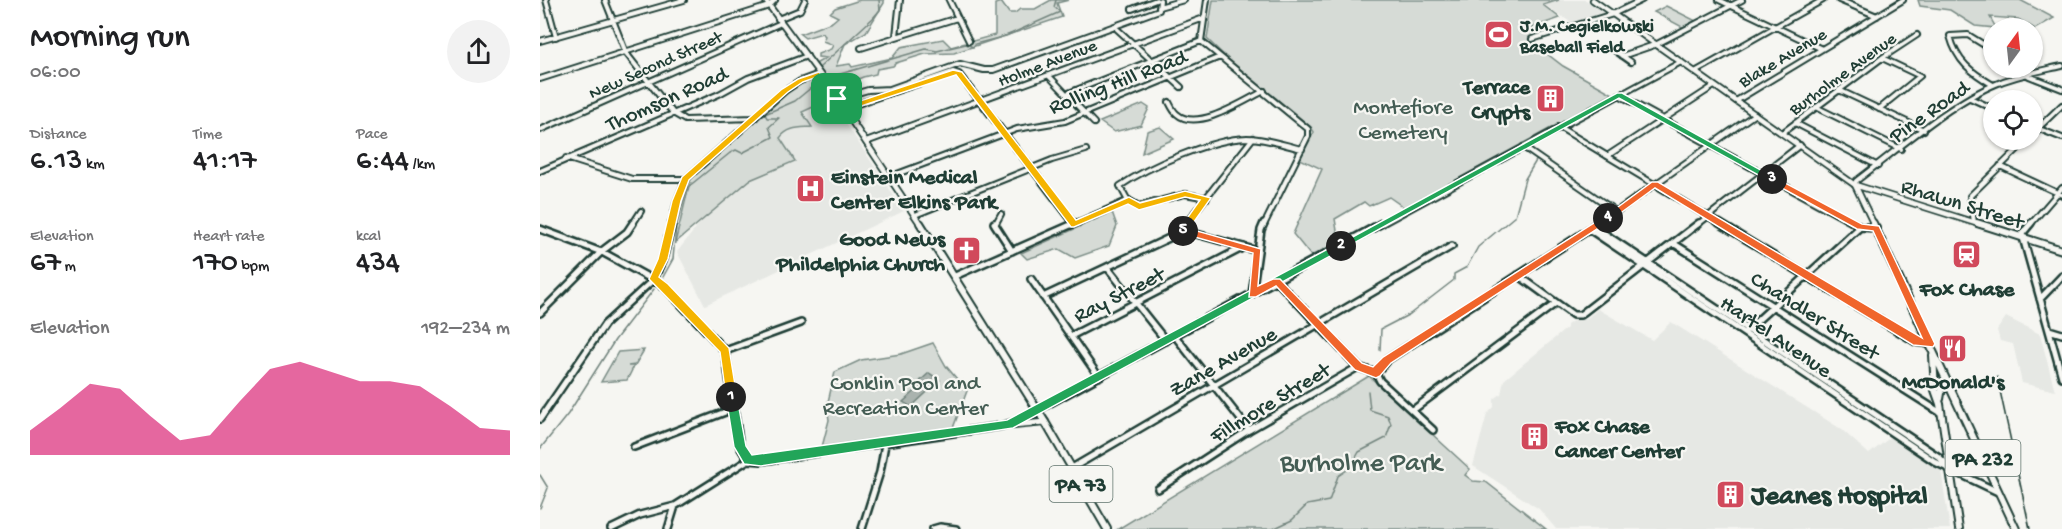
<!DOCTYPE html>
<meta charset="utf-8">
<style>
body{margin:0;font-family:"Gochi Hand",sans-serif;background:#f2f2f2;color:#202124;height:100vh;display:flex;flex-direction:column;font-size:22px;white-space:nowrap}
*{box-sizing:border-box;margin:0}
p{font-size:20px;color:#757577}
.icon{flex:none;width:33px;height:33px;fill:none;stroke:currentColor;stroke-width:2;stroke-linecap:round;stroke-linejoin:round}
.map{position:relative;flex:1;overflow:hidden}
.details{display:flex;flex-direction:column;background:#fff;width:540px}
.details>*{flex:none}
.needle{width:39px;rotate:15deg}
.fabs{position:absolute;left:1443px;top:18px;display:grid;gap:12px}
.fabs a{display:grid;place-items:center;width:60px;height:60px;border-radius:50%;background:#fff;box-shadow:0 2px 4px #0004;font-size:30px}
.pin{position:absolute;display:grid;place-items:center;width:51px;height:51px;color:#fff;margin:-26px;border-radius:12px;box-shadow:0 3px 9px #0006}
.km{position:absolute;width:30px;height:30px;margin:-15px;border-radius:50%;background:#222;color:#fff;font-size:16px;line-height:30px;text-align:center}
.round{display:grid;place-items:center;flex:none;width:63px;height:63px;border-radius:32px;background:#f2f2f2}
.head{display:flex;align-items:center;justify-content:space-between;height:102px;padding:0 30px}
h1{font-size:33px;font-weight:600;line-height:45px}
.stats{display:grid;grid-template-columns:repeat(3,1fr);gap:9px;height:102px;padding:6px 30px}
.stats div{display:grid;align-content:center}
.stats b{font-size:30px;font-weight:600}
.stats small{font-size:16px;font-weight:400}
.stats p{font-size:16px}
.chart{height:168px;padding:12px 30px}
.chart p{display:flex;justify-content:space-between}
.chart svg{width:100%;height:108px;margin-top:6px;fill:#db2777;opacity:.7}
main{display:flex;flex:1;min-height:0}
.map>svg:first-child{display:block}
.built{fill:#e6e8e4}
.green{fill:#d6dbd6;stroke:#7a8c85;stroke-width:1.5}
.water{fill:#aab3ae;stroke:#72847d;stroke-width:1.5}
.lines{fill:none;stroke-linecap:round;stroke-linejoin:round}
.stream{stroke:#72847d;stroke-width:1.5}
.minor-far1-casing{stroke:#1f3d34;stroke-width:8}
.minor-casing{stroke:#1f3d34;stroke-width:10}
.major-far1-casing{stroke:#1f3d34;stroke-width:8}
.major-casing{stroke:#1f3d34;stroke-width:10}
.minor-far1{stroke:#f6f6f2;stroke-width:4}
.minor{stroke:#f6f6f2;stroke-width:5}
.major-far1{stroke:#f6f6f2;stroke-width:4.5}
.major{stroke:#f6f6f2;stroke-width:6}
.rail{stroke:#1f3d34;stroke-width:1.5}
.split-1{fill:#f5b400;stroke:#fff;stroke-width:1.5}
.split-2{fill:#22a559;stroke:#fff;stroke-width:1.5}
.split-3{fill:#22a559;stroke:#fff;stroke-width:1.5}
.split-4{fill:#f0652b;stroke:#fff;stroke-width:1.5}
.split-5{fill:#f0652b;stroke:#fff;stroke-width:1.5}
.split-6{fill:#f5b400;stroke:#fff;stroke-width:1.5}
.labels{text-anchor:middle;stroke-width:4.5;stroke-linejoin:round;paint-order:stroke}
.far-poi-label{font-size:18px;font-weight:bold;fill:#1f3d34;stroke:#f6f6f2;text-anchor:start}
.far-street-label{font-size:18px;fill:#1f3d34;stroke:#f6f6f2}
.shield{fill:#f6f6f2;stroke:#60746d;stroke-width:1.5}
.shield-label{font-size:21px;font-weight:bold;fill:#1f3d34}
.street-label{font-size:22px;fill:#1f3d34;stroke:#f6f6f2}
.poi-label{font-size:22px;font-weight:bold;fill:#1f3d34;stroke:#f6f6f2;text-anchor:end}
.park-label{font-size:22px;fill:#445d54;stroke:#f6f6f2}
.near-park-label{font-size:27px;fill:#445d54;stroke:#f6f6f2}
.near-poi-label{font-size:27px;font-weight:bold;fill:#1f3d34;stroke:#f6f6f2;text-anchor:start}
</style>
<main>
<section class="details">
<div class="head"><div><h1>Morning run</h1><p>06:00</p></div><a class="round"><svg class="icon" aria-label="share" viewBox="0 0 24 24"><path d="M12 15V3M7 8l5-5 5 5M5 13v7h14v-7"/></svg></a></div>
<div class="stats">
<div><p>Distance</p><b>6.13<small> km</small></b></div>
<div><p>Time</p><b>41:17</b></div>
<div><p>Pace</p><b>6:44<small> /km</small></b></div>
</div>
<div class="stats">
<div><p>Elevation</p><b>67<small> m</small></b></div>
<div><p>Heart rate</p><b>170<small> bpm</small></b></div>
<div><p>kcal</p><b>434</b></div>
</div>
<div class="chart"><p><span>Elevation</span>192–234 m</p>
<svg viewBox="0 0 160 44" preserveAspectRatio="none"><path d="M0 44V34L10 25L20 15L30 17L40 28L50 38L60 36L70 22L80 9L90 6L100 10L110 14L120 14L130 16L140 24L150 33L160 34V44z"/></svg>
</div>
</section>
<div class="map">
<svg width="1522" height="529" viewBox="0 0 1522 529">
<rect width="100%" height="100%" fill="#f6f6f2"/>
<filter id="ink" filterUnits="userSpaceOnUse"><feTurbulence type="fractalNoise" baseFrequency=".0167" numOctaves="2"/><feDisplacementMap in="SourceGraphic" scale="12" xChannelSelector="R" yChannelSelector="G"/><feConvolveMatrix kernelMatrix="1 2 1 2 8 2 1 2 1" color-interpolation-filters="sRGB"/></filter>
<g filter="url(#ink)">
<path class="built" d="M1020,0H1046L1065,14L1033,24L1004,4Z
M287,95L364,211L165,305L137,252L171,209L263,108Z
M1058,309L1112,340L1131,322L1301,429L1329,454L1352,436L1401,471L1410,529H1016L999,509L933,466L947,414L954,407V399L961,394L964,380L1027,328V325L1034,320L1046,319Z
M1466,317L1500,334L1515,391L1482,383L1473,344L1460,341L1457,330Z"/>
<path class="green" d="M320,0H344V3L326,32L305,44L296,66L310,64L312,67L352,58L361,47L403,39L411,47L455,35V4L461,2L469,13H475L480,9H495L511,0H529L517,3L522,17L414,53L385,54L356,63L353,66L337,69L336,74L323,77L288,92L291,99L262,112L272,127C259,128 248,127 240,138L255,161L210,180L135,243L151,178L247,92L260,82L274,77L277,63L286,58L278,57V54L291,49L293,45L283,41L285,36L282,33L265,38L260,34L292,22L298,17L290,13L295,8Z
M673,0H1019L1003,5L1020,18L991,28L1000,35L989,40L1023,66L1073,94L865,208L849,197L829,206L824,202L795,219L799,242L771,256L753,234L782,169L760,159L774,132L771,127L687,58L667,39Z
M1378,0H1480L1514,18L1495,29L1478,19L1450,17L1456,28L1435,26L1410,10L1380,6Z
M1126,6L1156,21L1144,28L1114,12Z
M603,104L609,108L601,125L574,132L560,122Z
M620,127L634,139L602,153L607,131Z
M572,212L577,226L569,246L535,258L519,249L487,259L481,253Z
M393,343L406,366L427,391L413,428L282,447L289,420L287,406L295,372L321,360L361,354Z
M104,350L95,365L88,366H94L87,380L61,382L78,352Z
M829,376L930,469L925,475L933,481L946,482L1006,529H578Z"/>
<path class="water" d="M389,373L400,380L371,407L363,402L381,386L378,383Z"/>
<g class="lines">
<path class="stream" d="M280,67L333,18L340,10L339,0
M290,77L386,49L397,51L426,44L433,47L435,44L466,36L520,12L514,7L516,0
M123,277L133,259L136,227L148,187L190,153L196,150L202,153L233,137L229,127L239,118H227L225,114L255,101L278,82
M840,350L841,329L870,314L914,280V274L927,267L938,247L975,216L985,179L997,159L995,158
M0,449L28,414L75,340L114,289
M0,475L8,488L0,508
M733,529L752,520L767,505L789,501L798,476L810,468L819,452L846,438L851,424L848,416L830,410L828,391"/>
<defs>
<path id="minor-far1" d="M6,0L16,37
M65,0L86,53L133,113L145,120L215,118
M409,0L429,41
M667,0L661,41L768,129V136L724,225
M1179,0L1282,49
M1299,0L1337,16
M619,7L644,0
M592,9L616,0
M238,19L260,10L265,0
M577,29L641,87
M356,36L360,0
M992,39L1073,14L1102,0
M0,41L144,0
M321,48L417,18
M1074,50L1091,62
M1082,56L1117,44L1202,0
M1478,68L1489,76L1522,89
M1155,72L1283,0
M509,76L554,123
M0,79L229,6L235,0
M1453,85C1431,72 1417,62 1410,36L1428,35L1454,51
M1299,90L1384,130
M526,94L661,41
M1079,95L1316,225
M1430,98L1454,109
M297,99L328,90L350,89L420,64L444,70H453L619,10L620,0
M1196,101L1363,0
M629,102C631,106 633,111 637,114C657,132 704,101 724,91
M1276,107L1361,149
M303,109L413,72L419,74L534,224
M1339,109L1380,76L1342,58
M1255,123L1338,166
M1492,126L1522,138
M1019,127L1182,225
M0,130L241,23
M1242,133L1342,58L1377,35
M1492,134L1522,105
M326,142L664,18
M983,147L1077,212
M1067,156L1174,86
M26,158L92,179H146
M1460,166L1522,195
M0,171L179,94L208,78L267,56
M349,177L477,129L525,121L680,57
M1315,185L1316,181C1356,151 1410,103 1456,84C1477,75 1500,71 1522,66
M667,198L645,194L599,206L587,199L580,186C609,166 672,139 707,138C725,138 744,145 762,149
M375,215L512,160L546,150
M1434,222L1430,196L1487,140
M92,225L101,211
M131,225L137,201L146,179L245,91L260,81L279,74
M455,225L461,214
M532,225L589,200
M647,225L654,213L713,138
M840,225L1141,62
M1057,225L1215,114
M1157,225L1260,145
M1490,225L1522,188"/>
<path id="minor" d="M454,223L472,251
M1179,223L1376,342L1390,344
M1313,223L1320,227L1336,228
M1491,223L1482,234L1522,377
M1053,226L1399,457L1407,465
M0,229L64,253L124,286L185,351L200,447L208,460L221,461L461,426L475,422L842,223
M1049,229L1397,463L1458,492
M642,230L718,251
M1133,243L1401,413
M567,267L626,341
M978,275L1033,315H1040L1159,223
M415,276L535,223
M491,279L559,377
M737,281L818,367
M712,294L721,230L724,223
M503,297L644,231L648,223
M1500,299L1522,276
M0,313L62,251L87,232L93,223
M1509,330L1522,334
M1206,331L1320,227
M531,336L704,247
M635,336L709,430
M185,351L261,323
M836,373L840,381L893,430
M873,410L1016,303
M0,419L65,324L114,279L123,259L132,223
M473,425L505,422
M94,447L193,409
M532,468L912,246
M618,489L709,430L818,367L836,373L847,360L1059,223
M71,529L100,515L135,506L208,460
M128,529L135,506
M322,529L340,472L345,444
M393,529L400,527L416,529"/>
<path id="major-far1" d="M225,0L287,84L381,225
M1053,0L1315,185L1334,225
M1315,185L1442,225"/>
<path id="major" d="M380,223L505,422L567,529
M1333,223L1476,529
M1437,223L1522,250
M1393,355L1395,390L1400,404L1419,529
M1400,399L1402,388H1410"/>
</defs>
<use href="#minor-far1" class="minor-far1-casing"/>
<use href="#minor" class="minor-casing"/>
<use href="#major-far1" class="major-far1-casing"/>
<use href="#major" class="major-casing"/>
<use href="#minor-far1" class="minor-far1"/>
<use href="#minor" class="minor"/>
<use href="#major-far1" class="major-far1"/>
<use href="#major" class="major"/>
<path class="rail" d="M1457,377L1490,529"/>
</g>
</g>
<path class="split-1" d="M279,72L300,97V101H294L277,77L263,82L248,92L149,180L141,201L128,259L119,277L128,284L189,348L197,397L191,401L186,397L180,352L109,279L118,259L132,201L142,177L242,89L258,79Z"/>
<path class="split-2" d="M801,242L806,246L805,248L473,428L221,466L204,464L194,447L186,397L191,392L197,397L206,446L212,455L467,420Z"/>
<path class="split-3" d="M1077,93H1082L1237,179L1229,181L1079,98L805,248H798L796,246Z"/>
<path class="split-4" d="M1232,176L1322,224L1339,226L1395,344L1393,347L1373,345L1115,188L1071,220H1065L1063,218L1112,182H1118L1382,338L1333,231L1317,229L1229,181L1228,179Z"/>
<path class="split-5" d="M1068,214L1071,215V220L851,363L840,376L836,378L815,370L736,286L716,297H709L713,253L640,233L638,231L643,227L721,249L718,286L733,279H740L822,363L833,367L843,357Z"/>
<path class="split-6" d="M413,70L422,72L536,220L589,197L600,203L645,191L671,198L646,233L643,234L638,231L660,200L645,197L599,210L588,204L534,227H531L416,75L303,112L293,99L300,97L305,106Z"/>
<defs>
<symbol id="stadium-square" viewBox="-11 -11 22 22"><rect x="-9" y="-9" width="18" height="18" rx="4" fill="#d1495b" stroke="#f6f6f2"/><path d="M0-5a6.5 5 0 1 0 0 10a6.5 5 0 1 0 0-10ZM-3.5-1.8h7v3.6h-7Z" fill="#fff"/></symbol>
<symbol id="building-square" viewBox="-11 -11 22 22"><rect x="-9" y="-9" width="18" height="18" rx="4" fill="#d1495b" stroke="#f6f6f2"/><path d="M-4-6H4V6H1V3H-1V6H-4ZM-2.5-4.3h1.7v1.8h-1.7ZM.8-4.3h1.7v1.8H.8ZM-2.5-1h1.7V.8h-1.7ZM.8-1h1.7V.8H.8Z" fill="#fff"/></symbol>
<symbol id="hospital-square" viewBox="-11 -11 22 22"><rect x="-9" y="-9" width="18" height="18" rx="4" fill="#d1495b" stroke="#f6f6f2"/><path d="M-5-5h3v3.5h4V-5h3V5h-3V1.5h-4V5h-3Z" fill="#fff"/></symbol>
<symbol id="church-square" viewBox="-11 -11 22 22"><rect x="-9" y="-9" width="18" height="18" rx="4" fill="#d1495b" stroke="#f6f6f2"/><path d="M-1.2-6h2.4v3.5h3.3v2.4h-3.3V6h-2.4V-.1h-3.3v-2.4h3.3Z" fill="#fff"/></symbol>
<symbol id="station-square" viewBox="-11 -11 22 22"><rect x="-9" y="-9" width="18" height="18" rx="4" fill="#d1495b" stroke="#f6f6f2"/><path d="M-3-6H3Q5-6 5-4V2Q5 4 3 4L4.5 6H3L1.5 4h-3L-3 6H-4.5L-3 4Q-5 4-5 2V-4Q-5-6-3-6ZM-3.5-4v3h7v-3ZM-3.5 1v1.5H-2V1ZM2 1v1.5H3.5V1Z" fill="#fff"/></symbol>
<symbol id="restaurant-square" viewBox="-11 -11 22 22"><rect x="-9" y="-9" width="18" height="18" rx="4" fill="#d1495b" stroke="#f6f6f2"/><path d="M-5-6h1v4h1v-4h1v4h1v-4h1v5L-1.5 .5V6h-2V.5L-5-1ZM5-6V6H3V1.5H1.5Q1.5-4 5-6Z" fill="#fff"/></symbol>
</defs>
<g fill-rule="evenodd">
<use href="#stadium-square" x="942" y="18" width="33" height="33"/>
<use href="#building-square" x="994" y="82" width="33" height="33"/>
<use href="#hospital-square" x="254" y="172" width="33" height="33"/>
<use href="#church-square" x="410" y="234" width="33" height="33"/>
<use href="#station-square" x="1410" y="238" width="33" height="33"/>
<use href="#restaurant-square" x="1396" y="332" width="33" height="33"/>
<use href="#building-square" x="978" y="420" width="33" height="33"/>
<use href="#building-square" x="1174" y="478" width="33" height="33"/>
</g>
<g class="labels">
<g class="far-poi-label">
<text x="980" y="31">J.M. Cegielkowski<tspan x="980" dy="21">Baseball Field</tspan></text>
</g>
<g class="far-street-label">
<text transform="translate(1242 57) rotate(-31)" y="6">Blake Avenue</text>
<text transform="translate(507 62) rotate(-21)" y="6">Holme Avenue</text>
<text transform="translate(115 64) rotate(-24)" y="6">New Second Street</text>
<text transform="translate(1302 73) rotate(-36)" y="6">Burholme Avenue</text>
</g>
<g class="shield">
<rect x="1405.5" y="440" width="75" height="36" rx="4.5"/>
<rect x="509.5" y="466" width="63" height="36" rx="4.5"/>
</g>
<g class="shield-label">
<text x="1443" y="465">PA 232</text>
<text x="541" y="491">PA 73</text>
</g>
<g class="street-label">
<text transform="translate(577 80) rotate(-21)" y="8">Rolling Hill Road</text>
<text transform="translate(126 97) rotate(-24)" y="8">Thomson Road</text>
<text transform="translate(1388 110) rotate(-35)" y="8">Pine Road</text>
<text transform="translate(1423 202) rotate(17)" y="8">Rhawn Street</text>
<text transform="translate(578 293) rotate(-27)" y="8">Ray Street</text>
<text transform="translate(1276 314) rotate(32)" y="8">Chandler Street</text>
<text transform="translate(1237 335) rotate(34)" y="8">Hartel Avenue</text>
<text transform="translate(682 360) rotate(-30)" y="8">Zane Avenue</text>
<text transform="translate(729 401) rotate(-31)" y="8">Fillmore Street</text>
</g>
<g class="poi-label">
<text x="990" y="93">Terrace<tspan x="990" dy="25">Crypts</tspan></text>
<text x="291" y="183" text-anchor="start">Einstein Medical<tspan x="291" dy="25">Center Elkins Park</tspan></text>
<text x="405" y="245">Good News<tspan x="405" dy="25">Phildelphia Church</tspan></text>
<text x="1427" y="295" text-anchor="middle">Fox Chase</text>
<text x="1413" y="388" text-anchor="middle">McDonald's</text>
<text x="1015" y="432" text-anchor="start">Fox Chase<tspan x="1015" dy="25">Cancer Center</tspan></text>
</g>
<g class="park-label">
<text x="863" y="113">Montefiore<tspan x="863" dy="25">Cemetery</tspan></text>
<text x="365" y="389">Conklin Pool and<tspan x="365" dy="25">Recreation Center</tspan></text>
</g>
<g class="near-park-label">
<text x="821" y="470">Burholme Park</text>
</g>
<g class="near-poi-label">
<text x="1211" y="503">Jeanes Hospital</text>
</g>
</g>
</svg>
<div class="fabs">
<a><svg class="needle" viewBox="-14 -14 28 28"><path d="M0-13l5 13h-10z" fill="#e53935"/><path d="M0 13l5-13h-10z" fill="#757577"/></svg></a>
<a><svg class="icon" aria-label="locate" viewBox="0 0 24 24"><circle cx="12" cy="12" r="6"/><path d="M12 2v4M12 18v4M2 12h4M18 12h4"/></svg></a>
</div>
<div class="pin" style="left:297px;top:99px;background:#1e9e55"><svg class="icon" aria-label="arrive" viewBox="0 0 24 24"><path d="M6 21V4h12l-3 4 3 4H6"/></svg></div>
<b class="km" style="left:191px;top:397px">1</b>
<b class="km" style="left:801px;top:246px">2</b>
<b class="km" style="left:1232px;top:179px">3</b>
<b class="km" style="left:1068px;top:218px">4</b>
<b class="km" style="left:643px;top:231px">5</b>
</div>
</main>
